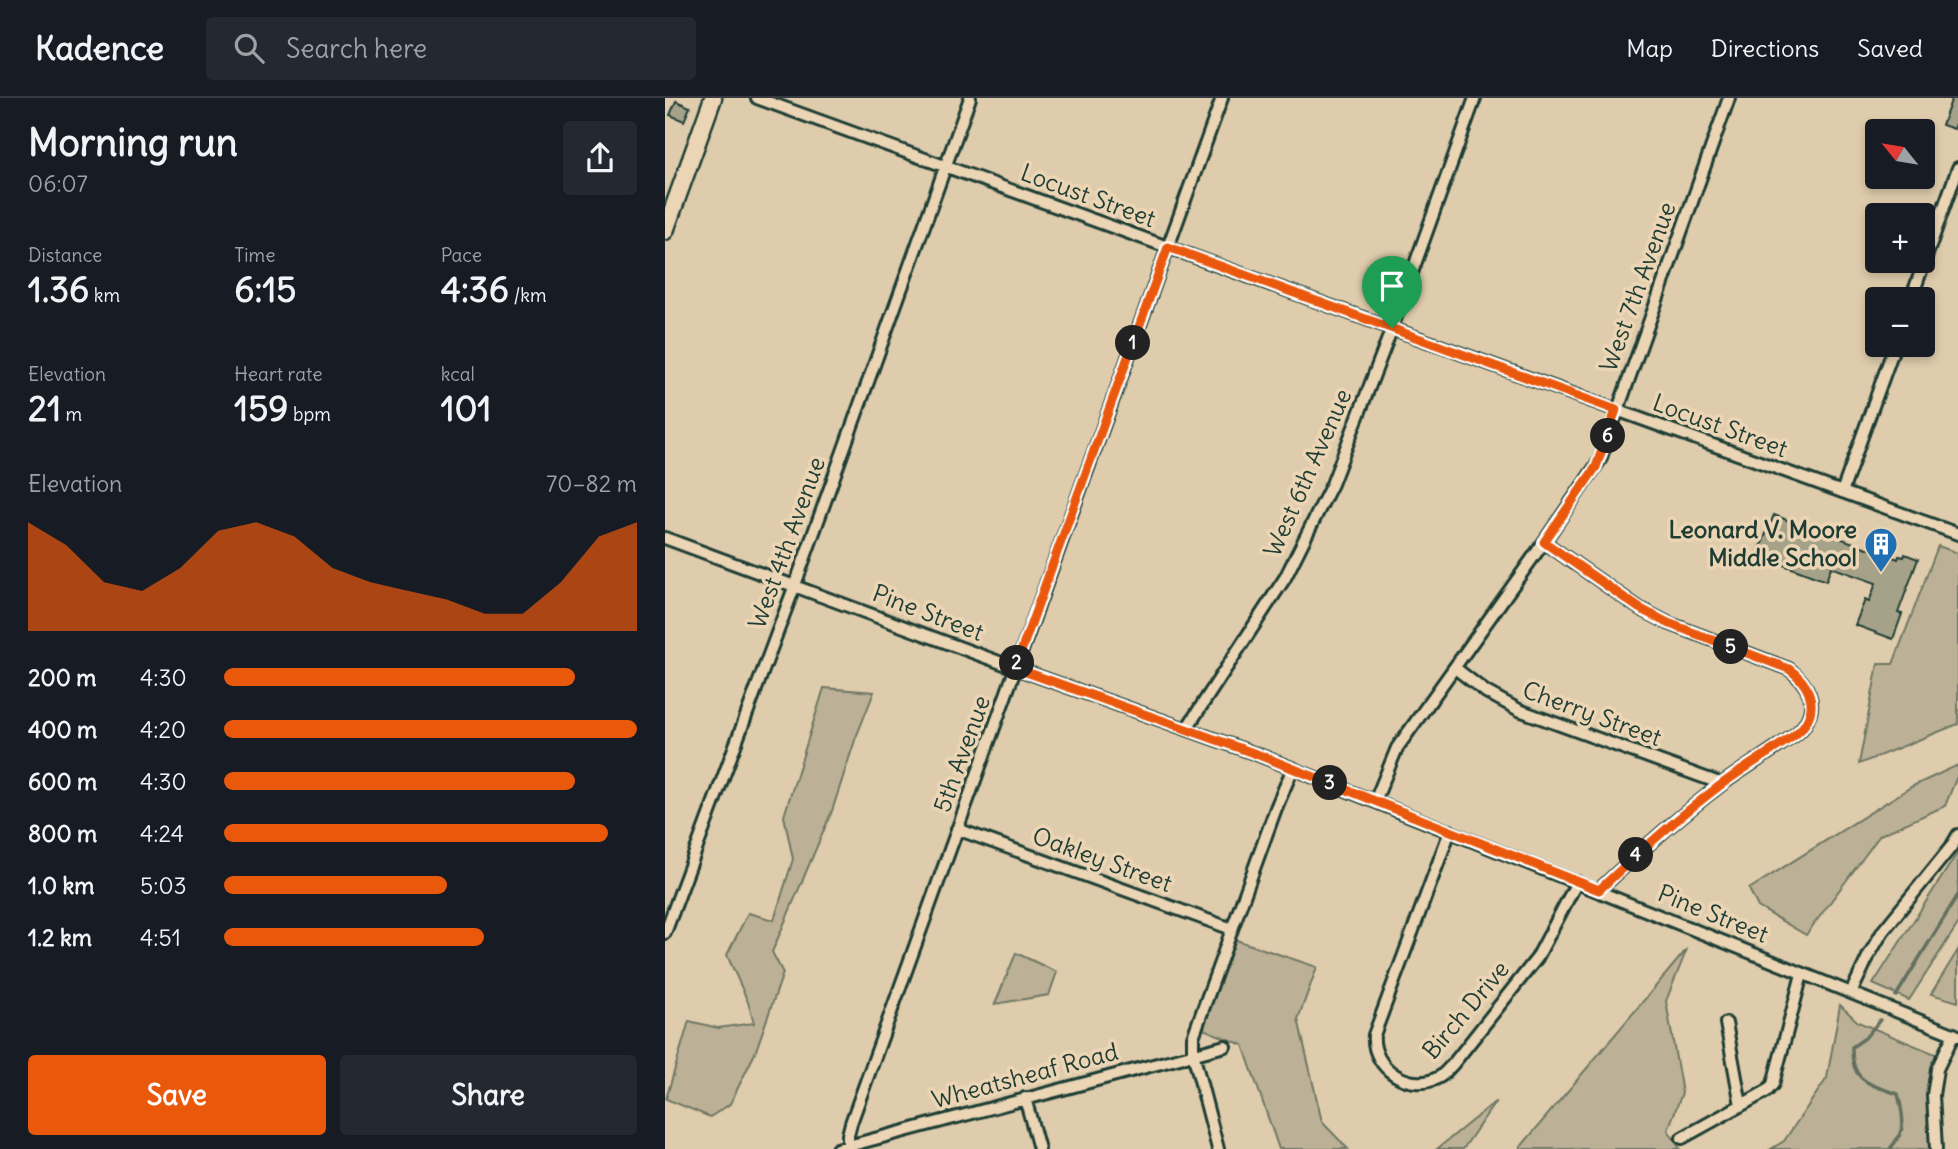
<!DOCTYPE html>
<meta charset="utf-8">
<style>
body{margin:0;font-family:Delius,sans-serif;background:#242831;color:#f1f3f6;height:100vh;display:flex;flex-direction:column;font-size:26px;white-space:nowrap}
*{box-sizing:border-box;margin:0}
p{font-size:23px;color:#9ea1a6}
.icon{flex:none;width:38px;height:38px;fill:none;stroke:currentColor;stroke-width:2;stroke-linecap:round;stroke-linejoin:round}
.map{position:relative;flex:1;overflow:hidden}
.sheet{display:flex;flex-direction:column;background:#171b24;width:665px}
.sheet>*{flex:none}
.needle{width:46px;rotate:300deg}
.tools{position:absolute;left:1200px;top:21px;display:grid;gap:14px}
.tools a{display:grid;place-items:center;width:70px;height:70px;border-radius:7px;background:#171b24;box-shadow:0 4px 10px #0003;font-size:35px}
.pin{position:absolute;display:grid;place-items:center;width:60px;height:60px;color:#fff;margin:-72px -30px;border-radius:50% 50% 50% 0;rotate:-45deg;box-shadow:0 0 7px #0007}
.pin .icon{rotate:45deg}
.km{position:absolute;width:35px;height:35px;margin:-18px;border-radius:50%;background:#222;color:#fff;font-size:19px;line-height:35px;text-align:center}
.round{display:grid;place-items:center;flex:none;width:74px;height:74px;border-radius:7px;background:#242831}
.overview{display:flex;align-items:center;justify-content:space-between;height:119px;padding:0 28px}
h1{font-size:38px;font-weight:700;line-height:52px}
.stats{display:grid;grid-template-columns:repeat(3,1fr);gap:10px;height:119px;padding:7px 28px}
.stats div{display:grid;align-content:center}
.stats b{font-size:35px;font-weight:700}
.stats small{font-size:19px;font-weight:400}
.stats p{font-size:19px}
.chart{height:196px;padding:14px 28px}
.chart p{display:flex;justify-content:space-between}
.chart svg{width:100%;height:126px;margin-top:7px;fill:#ea580c;opacity:.7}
.primary-button{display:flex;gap:14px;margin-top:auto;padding:14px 28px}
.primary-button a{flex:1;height:80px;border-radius:7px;background:#ea580c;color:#fff;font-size:28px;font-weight:700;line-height:80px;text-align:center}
.primary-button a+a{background:#242831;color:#f1f3f6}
ul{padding:0 28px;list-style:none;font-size:23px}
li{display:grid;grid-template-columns:112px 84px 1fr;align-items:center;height:52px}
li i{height:18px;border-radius:9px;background:#ea580c}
header{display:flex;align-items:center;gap:42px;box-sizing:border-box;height:98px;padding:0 35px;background:#171b24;border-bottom:2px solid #363941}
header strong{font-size:33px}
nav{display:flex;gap:38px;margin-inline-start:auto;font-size:24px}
.search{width:490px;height:63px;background:#242831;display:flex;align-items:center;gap:18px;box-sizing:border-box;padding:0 24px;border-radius:7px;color:#9ea1a6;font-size:26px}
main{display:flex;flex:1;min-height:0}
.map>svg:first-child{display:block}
.green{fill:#bcb196;stroke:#6e7765;stroke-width:2}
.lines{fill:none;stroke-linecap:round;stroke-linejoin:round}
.stream{stroke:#636f5f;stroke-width:3.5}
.building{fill:#a5a289;stroke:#1f3d34;stroke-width:2}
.street-casing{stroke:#1f3d34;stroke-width:16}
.secondary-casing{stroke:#1f3d34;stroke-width:21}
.street{stroke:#ebd5b4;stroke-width:10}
.secondary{stroke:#ebd5b4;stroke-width:16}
.route-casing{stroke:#fff;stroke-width:14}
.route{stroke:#ea580c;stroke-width:9}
.labels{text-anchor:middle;stroke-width:7;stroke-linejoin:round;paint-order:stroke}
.street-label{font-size:24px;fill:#1f3d34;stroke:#ebd5b4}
.poi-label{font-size:24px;font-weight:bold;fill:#1f3d34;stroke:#ebd5b4;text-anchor:end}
</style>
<header>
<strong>Kadence</strong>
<div class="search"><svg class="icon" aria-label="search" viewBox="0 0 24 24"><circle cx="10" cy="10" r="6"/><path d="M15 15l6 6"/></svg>Search here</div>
<nav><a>Map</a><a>Directions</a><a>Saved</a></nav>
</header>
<main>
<section class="sheet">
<div class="overview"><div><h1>Morning run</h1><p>06:07</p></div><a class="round"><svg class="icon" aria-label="share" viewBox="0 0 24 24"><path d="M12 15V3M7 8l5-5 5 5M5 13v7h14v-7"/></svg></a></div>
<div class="stats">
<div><p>Distance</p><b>1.36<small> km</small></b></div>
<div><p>Time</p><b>6:15</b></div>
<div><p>Pace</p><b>4:36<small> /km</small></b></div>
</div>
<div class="stats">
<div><p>Elevation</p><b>21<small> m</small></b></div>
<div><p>Heart rate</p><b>159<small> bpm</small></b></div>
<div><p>kcal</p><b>101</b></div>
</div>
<div class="chart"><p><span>Elevation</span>70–82 m</p>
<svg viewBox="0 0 160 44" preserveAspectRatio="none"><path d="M0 44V6L10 14L20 27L30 30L40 22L50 9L60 6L70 11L80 22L90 27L100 30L110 33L120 38L130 38L140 27L150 11L160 6V44z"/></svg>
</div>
<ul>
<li><b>200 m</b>4:30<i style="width:85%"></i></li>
<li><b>400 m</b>4:20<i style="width:100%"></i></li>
<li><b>600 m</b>4:30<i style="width:85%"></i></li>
<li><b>800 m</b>4:24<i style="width:93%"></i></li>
<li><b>1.0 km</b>5:03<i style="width:54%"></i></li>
<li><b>1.2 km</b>4:51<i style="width:63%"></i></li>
</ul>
<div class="primary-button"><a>Save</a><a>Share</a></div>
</section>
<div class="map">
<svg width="1293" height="1051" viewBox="0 0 1293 1051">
<rect width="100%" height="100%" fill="#dfccac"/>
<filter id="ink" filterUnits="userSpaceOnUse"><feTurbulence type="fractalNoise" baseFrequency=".0143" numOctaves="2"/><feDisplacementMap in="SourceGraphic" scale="14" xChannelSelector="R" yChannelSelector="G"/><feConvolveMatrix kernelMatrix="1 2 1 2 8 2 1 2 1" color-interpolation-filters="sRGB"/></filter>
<g filter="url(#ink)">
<path class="green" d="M1273,448L1293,455V626L1194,666L1213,566H1228Z
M159,590L209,594L190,642L167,713L107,854L118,875L90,955L65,1006L45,1019L1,1001L24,923L53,930L89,925L83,904L62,857L83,815L109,822L128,761L119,718Z
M1293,667V676L1280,708L1215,737L1141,837L1093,809L1084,791L1246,689Z
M1293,754V826L1244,902L1208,886Z
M565,840L652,869L633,921L657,1024L683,1051H614L578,947L538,931Z
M1022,851L1001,903L1017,995L1003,1032L1015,1051H854Z
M1293,852V904L1266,896Z
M351,855L392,874L384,897L330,906Z
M1175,907L1193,924L1280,960L1270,983L1273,1051H1106L1119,1043L1162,980Z
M831,1003L798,1051H772Z"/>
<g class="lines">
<path class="stream" d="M1231,898L1293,797
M1215,922L1200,940L1187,949C1186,985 1205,986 1233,996C1239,1021 1242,1031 1225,1051"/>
</g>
<path class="building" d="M1287,0H1293V21L1289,31L1277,27Z
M11,3L25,9L19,23L5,17Z
M1109,417L1155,435L1157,431L1167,435L1166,437L1233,461L1234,458L1239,459L1240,456L1253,461L1233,515L1237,516L1228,541L1190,527L1200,502L1204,504L1211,485L1166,469L1161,483L1092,457Z"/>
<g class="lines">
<defs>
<path id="street" d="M92,0L1293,436
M1246,201L1293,70
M1177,394L1230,247
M0,440L350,570L594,657L1293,938
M879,444L974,510L1003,525L1124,571C1142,585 1154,605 1140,626C1135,635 1124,641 1115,647C1096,660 1076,672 1057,686C1013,719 973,755 934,792
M790,570L821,594L854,612L1057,686
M522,630L620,480L667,386L727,230L810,0
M710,703L732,650L879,444L935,362L1064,0
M292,731L567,831
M785,733L709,937C706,970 746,997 776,978C780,975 784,970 788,966L872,860L912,784
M0,835L130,487L305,0
M1186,895L1204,857L1218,833L1286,749L1293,737
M1061,925L1076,1007
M360,1000L374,1051
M1017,1040L1102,993L1108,986L1137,876
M172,1051L560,948
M183,1051V1037L186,1025L557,0
M553,1051L528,955V939L611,710L628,670
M1271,1051L1268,997L1272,971L1289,936"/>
<path id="secondary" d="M0,133L48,0"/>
</defs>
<use href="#street" class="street-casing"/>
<use href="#secondary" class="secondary-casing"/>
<use href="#street" class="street"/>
<use href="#secondary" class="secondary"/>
</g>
</g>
<g class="lines" filter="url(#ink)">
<defs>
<path id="route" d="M503,149L951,312L931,369L879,444L974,510L1003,525L1124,571C1142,584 1154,605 1140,626C1135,635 1124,641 1115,647C1096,660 1076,672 1057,686C1013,719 973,755 934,792L594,657L350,570Z"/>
</defs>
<use href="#route" class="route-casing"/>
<use href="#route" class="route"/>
</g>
<defs>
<symbol id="building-pin" viewBox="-11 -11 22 30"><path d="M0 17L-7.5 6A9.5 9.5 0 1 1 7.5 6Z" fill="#1f6fb2" stroke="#ebd5b4"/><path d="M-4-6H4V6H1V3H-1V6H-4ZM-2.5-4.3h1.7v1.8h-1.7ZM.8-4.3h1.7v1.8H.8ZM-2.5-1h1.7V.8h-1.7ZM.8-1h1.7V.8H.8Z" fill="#fff"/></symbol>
</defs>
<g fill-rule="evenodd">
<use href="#building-pin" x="1197" y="427" width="38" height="52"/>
</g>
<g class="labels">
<g class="street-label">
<text transform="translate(423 98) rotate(20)" y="8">Locust Street</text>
<text transform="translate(973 189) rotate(-70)" y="8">West 7th Avenue</text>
<text transform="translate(1055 328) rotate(20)" y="8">Locust Street</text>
<text transform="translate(643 375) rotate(-66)" y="8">West 6th Avenue</text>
<text transform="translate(122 445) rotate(-70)" y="8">West 4th Avenue</text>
<text transform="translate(263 515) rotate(21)" y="8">Pine Street</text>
<text transform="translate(927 616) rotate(20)" y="8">Cherry Street</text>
<text transform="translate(297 656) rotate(-70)" y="8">5th Avenue</text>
<text transform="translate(437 762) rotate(20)" y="8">Oakley Street</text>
<text transform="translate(1048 816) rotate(22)" y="8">Pine Street</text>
<text transform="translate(801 912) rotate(-50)" y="8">Birch Drive</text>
<text transform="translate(360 978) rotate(-15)" y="8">Wheatsheaf Road</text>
</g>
<g class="poi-label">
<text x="1192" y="440">Leonard V. Moore<tspan x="1192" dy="28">Middle School</tspan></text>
</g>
</g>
</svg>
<div class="tools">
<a><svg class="needle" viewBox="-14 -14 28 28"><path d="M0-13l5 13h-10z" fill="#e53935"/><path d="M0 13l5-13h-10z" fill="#9ea1a6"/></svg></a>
<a>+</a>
<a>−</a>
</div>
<div class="pin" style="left:727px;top:230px;background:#1e9e55"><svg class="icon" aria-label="arrive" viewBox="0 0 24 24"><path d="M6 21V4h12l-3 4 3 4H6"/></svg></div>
<b class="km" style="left:468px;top:245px">1</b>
<b class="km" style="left:352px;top:565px">2</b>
<b class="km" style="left:665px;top:685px">3</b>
<b class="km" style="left:971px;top:757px">4</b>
<b class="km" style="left:1066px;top:549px">5</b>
<b class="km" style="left:943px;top:338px">6</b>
</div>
</main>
